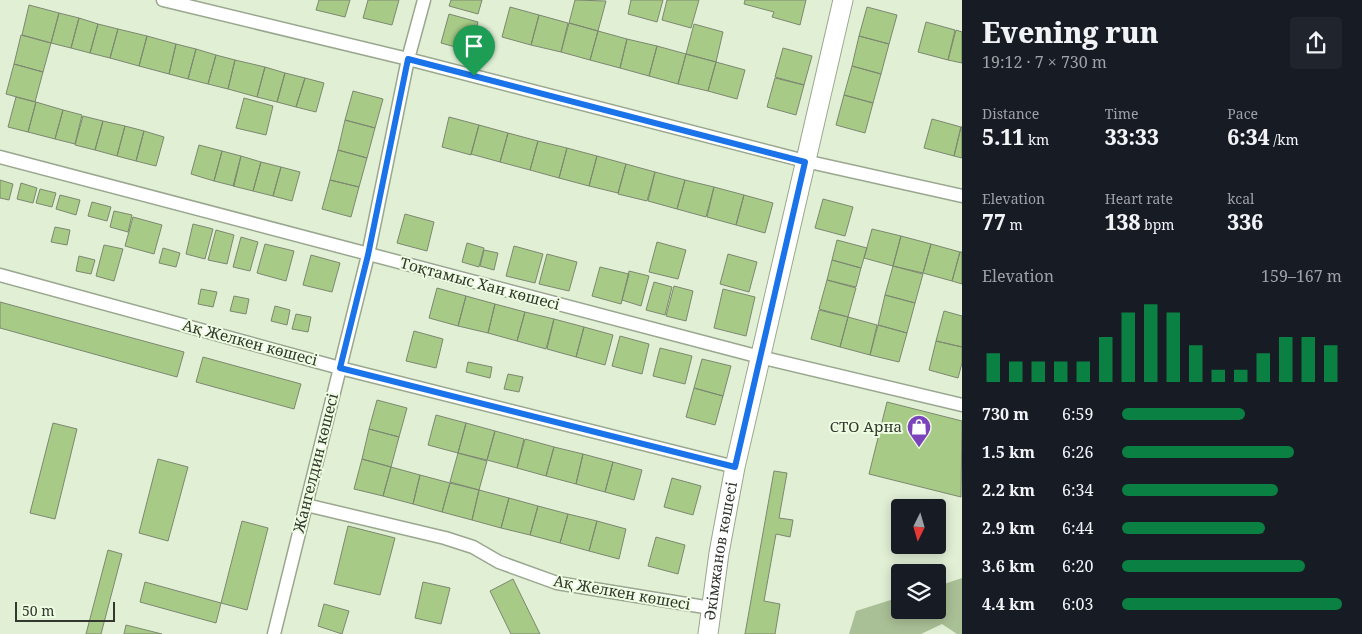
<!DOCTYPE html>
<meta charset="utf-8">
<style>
body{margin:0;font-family:"Noto Serif",serif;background:#20242c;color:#f1f3f6;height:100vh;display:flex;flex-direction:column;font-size:19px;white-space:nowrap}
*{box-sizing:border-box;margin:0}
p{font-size:16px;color:#9ea1a6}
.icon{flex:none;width:28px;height:28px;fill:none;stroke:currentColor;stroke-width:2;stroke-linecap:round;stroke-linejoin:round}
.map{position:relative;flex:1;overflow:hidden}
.side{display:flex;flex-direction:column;background:#171b24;width:400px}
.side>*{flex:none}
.needle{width:32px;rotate:185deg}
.controls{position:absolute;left:891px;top:499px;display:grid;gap:10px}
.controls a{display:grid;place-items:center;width:55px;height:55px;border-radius:5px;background:#171b24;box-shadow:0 2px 12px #0003;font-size:25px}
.scale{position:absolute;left:15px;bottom:12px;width:100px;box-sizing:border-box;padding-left:5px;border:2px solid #33382e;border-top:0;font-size:14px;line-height:18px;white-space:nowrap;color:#33382e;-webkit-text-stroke:4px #eefce2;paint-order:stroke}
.pin{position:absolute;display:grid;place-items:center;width:42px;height:42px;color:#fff;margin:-51px -21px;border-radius:50% 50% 50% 0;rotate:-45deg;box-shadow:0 0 5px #0007}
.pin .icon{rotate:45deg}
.round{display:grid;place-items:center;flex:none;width:52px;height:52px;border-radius:5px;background:#20242c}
.headline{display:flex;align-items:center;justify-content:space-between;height:85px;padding:0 20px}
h1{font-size:28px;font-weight:800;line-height:38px}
.stats{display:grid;grid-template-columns:repeat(3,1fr);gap:8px;height:85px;padding:5px 20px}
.stats div{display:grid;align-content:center}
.stats b{font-size:21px;font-weight:800}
.stats small{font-size:14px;font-weight:400}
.stats p{font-size:14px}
.chart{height:140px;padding:10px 20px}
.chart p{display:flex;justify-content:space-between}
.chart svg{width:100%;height:90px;margin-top:5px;stroke:#0b8043;stroke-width:6}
ul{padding:0 20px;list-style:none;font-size:16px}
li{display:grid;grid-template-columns:80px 60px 1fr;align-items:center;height:38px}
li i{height:12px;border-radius:6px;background:#0b8043}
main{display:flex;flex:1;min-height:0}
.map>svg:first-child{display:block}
.green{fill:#a9bf95}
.building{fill:#a7ca86;stroke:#7c8871}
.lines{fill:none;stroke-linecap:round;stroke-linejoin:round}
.minor-casing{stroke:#9aa78f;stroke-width:15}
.secondary-casing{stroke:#9aa78f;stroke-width:21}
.minor{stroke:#fff;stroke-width:12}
.secondary{stroke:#fff;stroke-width:19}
.route-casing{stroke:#fff;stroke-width:10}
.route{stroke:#1a73e8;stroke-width:6}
.labels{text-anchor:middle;stroke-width:4;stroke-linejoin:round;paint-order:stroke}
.street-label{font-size:15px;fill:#33382e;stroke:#eefce2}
.poi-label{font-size:15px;fill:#33382e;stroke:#eefce2;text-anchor:end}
</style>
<main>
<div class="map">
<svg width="962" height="634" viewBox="0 0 962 634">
<rect width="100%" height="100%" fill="#e1efd5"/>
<path class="green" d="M962,578V634H957L942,624L921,634H849L856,611L900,597V610H938V586Z"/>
<path class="building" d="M319,0H350L345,17L316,10Z
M368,0H399L392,25L363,18Z
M451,0H482L478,14L449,6Z
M575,0L606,1L598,31L569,23Z
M631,0H663L657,22L628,14Z
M667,0H699L691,28L662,20Z
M745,0H806L800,25L772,17L774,12L744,4Z
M29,5L59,13L51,43L22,35Z
M510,7L539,15L531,45L502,37Z
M867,7L897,15L889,44L859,36Z
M59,13L79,18L71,48L51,43Z
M449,14L478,22L470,51L441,43Z
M539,15L568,23L561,52L531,45Z
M79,18L98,24L90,53L71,48Z
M926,22L955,30L948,60L918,52Z
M569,23L598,31L590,60L561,52Z
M98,24L118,29L110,58L90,53Z
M694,24L723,32L716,62L686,54Z
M118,29L147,36L139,66L110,58Z
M956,30L962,32V63L948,60Z
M598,31L627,39L620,68L590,60Z
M21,35L51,43L43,72L14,64Z
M147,36L176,44L169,74L139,66Z
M859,36L889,44L881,74L852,66Z
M627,39L657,46L649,76L620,68Z
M176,44L196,49L188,79L169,74Z
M657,46L686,54L678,84L649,76Z
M783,48L812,56L804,85L775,77Z
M196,49L216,55L208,84L188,79Z
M686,54L716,62L708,91L678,84Z
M216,55L235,60L228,89L208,84Z
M235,60L265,67L257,97L228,89Z
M716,62L745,70L737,99L708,91Z
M14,64L43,72L35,102L6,94Z
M852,66L881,74L873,103L844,95Z
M265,67L285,73L277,102L257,97Z
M285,73L305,78L296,107L277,102Z
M305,78L324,83L316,112L296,107Z
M775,78L804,85L796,115L767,107Z
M353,91L383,99L375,128L345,120Z
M844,95L873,103L865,133L836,125Z
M16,97L36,102L28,132L8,127Z
M244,98L273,106L266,135L236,128Z
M36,102L63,110L55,139L28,132Z
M63,110L82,115L75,144L55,139Z
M83,116L103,121L95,150L75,145Z
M449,117L479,125L471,155L442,147Z
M932,119L961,127L954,156L924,148Z
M345,120L375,128L367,158L338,150Z
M103,121L125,126L117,156L95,150Z
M479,125L508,133L500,162L471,154Z
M125,126L144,131L136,161L117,156Z
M961,127H962V158L954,156Z
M144,131L164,137L156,166L136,161Z
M508,133L538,141L530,170L500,162Z
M538,141L567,148L559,178L530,170Z
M199,145L222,151L214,181L191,174Z
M567,148L597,156L589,186L559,178Z
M338,150L367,158L359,187L330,180Z
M222,151L241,156L234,186L214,181Z
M241,156L261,162L253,191L233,186Z
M597,156L626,164L618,193L589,186Z
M261,162L281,167L273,196L253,191Z
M626,164L655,172L647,201L618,194Z
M281,167L300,172L292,201L273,196Z
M655,172L685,180L677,209L648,201Z
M0,180L13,184L9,200L0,198Z
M330,180L359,187L351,217L322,209Z
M685,180L714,187L706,217L677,209Z
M21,183L37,188L33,203L17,199Z
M714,187L744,195L736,225L707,217Z
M40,189L56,193L52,207L36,203Z
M60,195L80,200L76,215L56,209Z
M744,195L773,203L765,233L736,225Z
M823,199L853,207L845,236L815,228Z
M92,202L111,207L107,221L88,216Z
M114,211L132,215L128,232L110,227Z
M405,214L434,222L427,251L397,243Z
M133,217L162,225L154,254L125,246Z
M193,224L213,229L205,259L186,254Z
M55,227L70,230L67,245L51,242Z
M872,229L901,236L893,266L864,258Z
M216,230L234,235L227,264L208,260Z
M901,236L931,244L923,273L893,266Z
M241,237L258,242L250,271L233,267Z
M837,240L867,248L861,268L832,260Z
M657,242L686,250L678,279L649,272Z
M467,243L484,248L479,267L462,262Z
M265,244L294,251L286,281L257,273Z
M931,244L960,252L952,281L923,273Z
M104,245L123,249L114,281L96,276Z
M514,246L543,254L535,283L506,276Z
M163,248L180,253L176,267L159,263Z
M484,250L498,253L494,270L480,266Z
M960,252H962V284L952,281Z
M547,254L577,262L569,291L539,284Z
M728,254L757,262L749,292L720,284Z
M311,255L340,263L332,292L303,285Z
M79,256L95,260L91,274L76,271Z
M832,260L861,268L856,287L827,280Z
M893,266L923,274L915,303L885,295Z
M600,267L629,274L621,304L592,296Z
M629,271L649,276L641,306L622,300Z
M827,280L856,288L848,317L819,309Z
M654,282L672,287L665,315L646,310Z
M674,286L693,291L686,321L666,316Z
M437,288L466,296L458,326L429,318Z
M201,289L217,292L213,307L198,304Z
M723,289L755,297L746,336L714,328Z
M885,295L915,303L907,333L878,325Z
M234,296L249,299L246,314L230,311Z
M466,296L495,304L488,333L458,326Z
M0,302L184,352L177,377L0,328Z
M495,304L525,312L517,341L488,333Z
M275,306L290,310L287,325L271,321Z
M819,310L848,317L840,347L811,339Z
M944,311L962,316V347L936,341Z
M525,312L554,319L546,349L517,341Z
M296,314L311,317L308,332L292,329Z
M848,317L877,325L870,355L840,347Z
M554,319L584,327L576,357L547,349Z
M878,325L907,333L899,362L870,355Z
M584,327L613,335L605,365L576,357Z
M414,331L443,339L436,368L406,361Z
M620,336L649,344L642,374L612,366Z
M936,341L962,347V363L958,378L929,370Z
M660,348L692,356L685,384L653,376Z
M203,357L301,384L294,409L196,382Z
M702,359L731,366L723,396L694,388Z
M468,362L492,367L490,378L466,372Z
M508,374L523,377L519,392L504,389Z
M694,388L723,396L715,425L686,417Z
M377,400L407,408L399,437L369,429Z
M887,402L962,421L961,497L869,474Z
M436,415L466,423L458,453L428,445Z
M53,423L77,429L55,519L30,513Z
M466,423L495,431L487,460L458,453Z
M369,429L399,437L391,467L362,459Z
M495,431L524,439L517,468L487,460Z
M525,439L554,447L546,476L517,468Z
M554,447L583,454L576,484L546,476Z
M458,453L487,461L479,490L450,482Z
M583,454L613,462L605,492L576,484Z
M158,459L188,467L168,541L139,533Z
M362,459L391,467L383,496L354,489Z
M613,462L642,470L634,500L605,492Z
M391,467L420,475L413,504L383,496Z
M774,471L787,473L779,518L793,520L790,537L776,534L764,601L780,604L775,634H745Z
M420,475L450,483L442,512L413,504Z
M672,478L701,486L693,515L664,507Z
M450,483L479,490L472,520L442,512Z
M479,490L509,498L501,528L472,520Z
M509,498L538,506L530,535L501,528Z
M538,506L568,514L560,543L530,535Z
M568,514L597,521L589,551L560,543Z
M242,521L268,528L247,610L221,603Z
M597,521L626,529L619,559L589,551Z
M348,526L395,538L380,595L334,584Z
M656,537L685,545L678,574L648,566Z
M108,550L122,554L101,634H86Z
M513,579L540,634H511L490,591Z
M145,582L221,603L216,623L140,602Z
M423,582L450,588L441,624L415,618Z
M324,604L349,611L342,634L318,626Z
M126,625L162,634H124Z"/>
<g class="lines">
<defs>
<path id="minor" d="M163,0L408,59L805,161L962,196
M0,157L760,357L962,405
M0,275L340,368L735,467
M306,505L445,538L473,547L499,562L557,583L711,608
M274,634L368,255L408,59L424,0"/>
<g id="secondary">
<path id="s1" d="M708,634L719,553L735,467L843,0"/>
</g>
</defs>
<use href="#minor" class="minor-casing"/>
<use href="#secondary" class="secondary-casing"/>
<use href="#minor" class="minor"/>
<use href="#secondary" class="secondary"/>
</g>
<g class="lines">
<defs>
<path id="route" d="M408,59L805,162L735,467L340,368L368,255Z"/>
</defs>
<use href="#route" class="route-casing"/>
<use href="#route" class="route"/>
</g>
<defs>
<symbol id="shop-pin" viewBox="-11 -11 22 30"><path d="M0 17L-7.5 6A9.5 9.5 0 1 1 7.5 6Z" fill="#7b44bb" stroke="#eefce2"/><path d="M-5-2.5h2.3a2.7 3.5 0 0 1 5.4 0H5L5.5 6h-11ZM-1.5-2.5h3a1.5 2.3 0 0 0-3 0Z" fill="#fff"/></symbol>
</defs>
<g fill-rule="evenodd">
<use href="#shop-pin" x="905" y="413" width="28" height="38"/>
</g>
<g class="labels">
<g class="street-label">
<text transform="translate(480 284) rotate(15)" y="5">Тоқтамыс Хан көшесі</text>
<text transform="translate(250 343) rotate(15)" y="5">Ақ Желкен көшесі</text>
<text transform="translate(316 463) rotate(-76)" y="5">Жангелдин көшесі</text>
<text dy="5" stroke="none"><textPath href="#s1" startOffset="84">Әкімжанов көшесі</textPath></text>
<text transform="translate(622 593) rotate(10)" y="5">Ақ Желкен көшесі</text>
</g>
<g class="poi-label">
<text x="902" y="432">СТО Арна</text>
</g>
</g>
</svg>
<div class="controls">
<a><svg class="needle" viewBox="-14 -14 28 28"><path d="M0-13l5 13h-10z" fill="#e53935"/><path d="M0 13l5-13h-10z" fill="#9ea1a6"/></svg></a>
<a><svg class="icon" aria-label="layers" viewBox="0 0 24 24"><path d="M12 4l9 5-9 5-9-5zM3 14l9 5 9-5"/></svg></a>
</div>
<div class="scale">50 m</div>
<div class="pin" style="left:474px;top:76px;background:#1e9e55"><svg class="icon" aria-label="arrive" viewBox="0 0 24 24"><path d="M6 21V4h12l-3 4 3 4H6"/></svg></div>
</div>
<section class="side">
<div class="headline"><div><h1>Evening run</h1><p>19:12 · 7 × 730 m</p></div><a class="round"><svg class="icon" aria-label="share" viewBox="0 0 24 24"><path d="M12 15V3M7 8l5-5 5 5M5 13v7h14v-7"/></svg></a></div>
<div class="stats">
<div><p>Distance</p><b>5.11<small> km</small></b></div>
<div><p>Time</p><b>33:33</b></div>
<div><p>Pace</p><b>6:34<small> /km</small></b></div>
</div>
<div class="stats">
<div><p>Elevation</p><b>77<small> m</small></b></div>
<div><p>Heart rate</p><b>138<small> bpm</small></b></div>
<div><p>kcal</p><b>336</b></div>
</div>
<div class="chart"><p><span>Elevation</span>159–167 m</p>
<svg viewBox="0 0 160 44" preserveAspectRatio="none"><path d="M5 44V30M15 44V34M25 44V34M35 44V34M45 44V34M55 44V22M65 44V10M75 44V6M85 44V10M95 44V26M105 44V38M115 44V38M125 44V30M135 44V22M145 44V22M155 44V26"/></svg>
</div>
<ul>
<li><b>730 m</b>6:59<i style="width:56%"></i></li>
<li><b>1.5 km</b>6:26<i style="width:78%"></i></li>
<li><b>2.2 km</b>6:34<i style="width:71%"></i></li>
<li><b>2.9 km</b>6:44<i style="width:65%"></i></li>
<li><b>3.6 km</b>6:20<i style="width:83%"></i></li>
<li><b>4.4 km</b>6:03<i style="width:100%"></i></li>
</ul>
</section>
</main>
